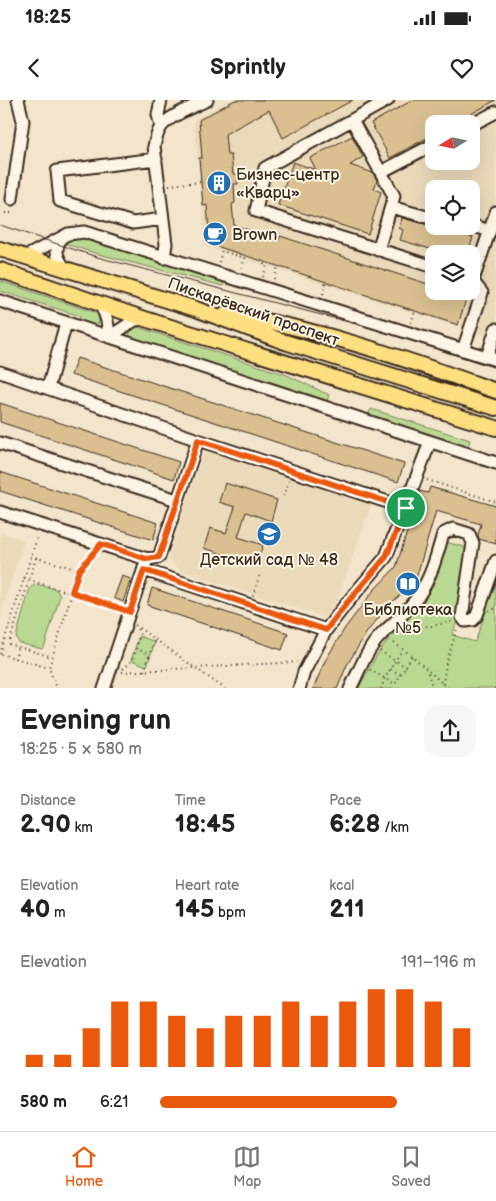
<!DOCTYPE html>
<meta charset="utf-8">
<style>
body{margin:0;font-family:"Balsamiq Sans",sans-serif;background:#f6f6f6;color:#222;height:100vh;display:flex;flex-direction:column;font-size:19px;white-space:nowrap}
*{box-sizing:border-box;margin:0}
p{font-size:16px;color:#767676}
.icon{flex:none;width:28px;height:28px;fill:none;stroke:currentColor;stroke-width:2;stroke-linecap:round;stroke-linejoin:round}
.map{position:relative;height:588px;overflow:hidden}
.details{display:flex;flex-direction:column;background:#fff;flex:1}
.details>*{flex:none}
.needle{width:32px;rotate:260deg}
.buttons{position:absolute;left:425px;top:15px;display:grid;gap:10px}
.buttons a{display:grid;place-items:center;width:55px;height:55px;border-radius:10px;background:#fff;box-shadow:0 5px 20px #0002;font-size:25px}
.pin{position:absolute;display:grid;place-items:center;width:42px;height:42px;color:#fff;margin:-21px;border:2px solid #fff;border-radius:50%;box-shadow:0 1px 5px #0007}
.round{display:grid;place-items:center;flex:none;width:52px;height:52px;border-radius:15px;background:#f6f6f6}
.summary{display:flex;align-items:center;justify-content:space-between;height:85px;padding:0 20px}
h1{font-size:28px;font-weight:800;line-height:38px}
.stats{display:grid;grid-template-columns:repeat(3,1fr);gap:8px;height:85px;padding:5px 20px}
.stats div{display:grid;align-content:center}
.stats b{font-size:25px;font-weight:800}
.stats small{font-size:14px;font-weight:400}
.stats p{font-size:14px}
.chart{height:140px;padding:10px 20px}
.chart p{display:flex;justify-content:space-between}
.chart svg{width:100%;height:90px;margin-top:5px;stroke:#ea580c;stroke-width:6}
ul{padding:0 20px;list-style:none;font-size:16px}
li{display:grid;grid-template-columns:80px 60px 1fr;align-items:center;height:38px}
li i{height:12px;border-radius:6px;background:#ea580c}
.status{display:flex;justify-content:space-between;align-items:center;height:35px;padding:0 25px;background:#fff;direction:ltr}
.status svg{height:14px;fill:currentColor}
header{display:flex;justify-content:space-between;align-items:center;height:65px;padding:0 20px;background:#fff;font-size:22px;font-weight:800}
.dock{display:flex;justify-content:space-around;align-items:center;height:70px;border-top:1px solid #e0e0e0;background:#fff;font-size:14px;color:#767676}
.dock a{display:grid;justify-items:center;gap:2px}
.dock .active{color:#ea580c}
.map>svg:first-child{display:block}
.built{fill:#ebdaba;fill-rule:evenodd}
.green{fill:#b9d993;stroke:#7a8258}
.building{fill:#dac090;stroke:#3b2a1e}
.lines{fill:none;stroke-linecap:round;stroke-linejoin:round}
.minor-casing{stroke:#3b2a1e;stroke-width:15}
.major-casing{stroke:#3b2a1e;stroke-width:18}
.path{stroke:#3b2a1e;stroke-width:2;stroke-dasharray:1 4;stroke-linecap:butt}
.minor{stroke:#fcf5e5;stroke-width:11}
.major{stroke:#fedf80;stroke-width:14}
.tram{stroke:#3b2a1e;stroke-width:1}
.route-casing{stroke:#fff;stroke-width:10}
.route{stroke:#ea580c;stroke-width:6}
.labels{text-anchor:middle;stroke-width:4;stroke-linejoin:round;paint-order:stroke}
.poi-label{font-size:16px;fill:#3b2a1e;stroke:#fcf5e5;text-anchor:start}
.street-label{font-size:16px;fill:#3b2a1e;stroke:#fcf5e5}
</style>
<div class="status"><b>18:25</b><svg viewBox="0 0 49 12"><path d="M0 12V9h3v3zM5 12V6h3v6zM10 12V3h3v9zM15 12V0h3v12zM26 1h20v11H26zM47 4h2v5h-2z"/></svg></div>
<header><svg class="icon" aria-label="back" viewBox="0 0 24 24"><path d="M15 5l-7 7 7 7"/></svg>Sprintly<svg class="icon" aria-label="heart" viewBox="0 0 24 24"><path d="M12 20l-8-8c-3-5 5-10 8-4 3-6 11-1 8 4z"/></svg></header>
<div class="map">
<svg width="496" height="589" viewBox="0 0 496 589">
<rect width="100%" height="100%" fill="#f2e5cc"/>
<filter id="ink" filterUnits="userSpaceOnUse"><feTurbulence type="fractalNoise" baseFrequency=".02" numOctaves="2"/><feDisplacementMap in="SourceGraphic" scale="10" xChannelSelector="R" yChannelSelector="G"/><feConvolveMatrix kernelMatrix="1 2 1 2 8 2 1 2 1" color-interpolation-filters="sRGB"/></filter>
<g filter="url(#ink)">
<path class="built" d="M229,0H496V239L206,147L194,20ZM434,24H471V61H434ZM434,89H471V126H434ZM434,154H471V191H434Z
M204,350L372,403L330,519L181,471L168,459Z
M0,432L24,441L0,516Z"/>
<path class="green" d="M82,137L224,182L223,186L98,154L66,144L69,139Z
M0,181L96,213L99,216V223L93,225L78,221L80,216L0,191Z
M134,226L287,275L329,295L327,301L132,239L129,233Z
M371,309L470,340L468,347L368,315Z
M445,442L469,448L458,518L452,535L475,542L496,482V588L358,589L377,555L400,523Z
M36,484L56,489L60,496L45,545L42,549L19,543L16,537L30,488Z
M139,536L155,542L147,566L131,560Z"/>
<path class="building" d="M235,0H353L283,38L269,10L225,34L227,55H231L233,74H237L238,84H234L235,103L232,104L234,125L279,140L280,136L434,186V191H451L467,196L458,225L210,144L207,105L203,106L199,58H202L199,20Z
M413,0H496L453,24H434V34L390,58L371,23Z
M352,36L363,57L350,65L373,73L377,80L374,89L381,92L368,134L278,105L293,62L316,70L310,58Z
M402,118L432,126H438L455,133L473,137L469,150L465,149L464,154H447L400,140L403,130L399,128Z
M77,258L404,364L398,382L71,275Z
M0,303L179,362L174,379L0,322Z
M0,372L158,423L153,440L0,391Z
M225,383L277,400L271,421L246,412L238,437L263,445L256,465L204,448L210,428L226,433L235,407L219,402Z
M430,387L496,406V444L479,439L478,435L481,424L436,411L415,482L390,504L367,532L347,565L337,589H313L325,561L345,528L374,490L396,467L420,391L428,393Z
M122,476L131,479L123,502L114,498Z
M152,488L288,533L282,550L147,505Z"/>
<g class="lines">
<defs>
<path id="minor" d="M161,0L158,15L161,26
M388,0L265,68L256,111L434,167
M352,20L394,96L378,150
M471,25L496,12
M156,59L57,71L60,101L133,123L163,119
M381,72L434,44
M12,99L23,21L18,0
M391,107L434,119
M471,125L490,131
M458,126H463
M61,138C53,151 58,159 66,170
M25,157L68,134L84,132L496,260
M164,158L166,144L154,46C156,40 157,32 161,27C168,16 195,6 207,0
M473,180L496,112
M0,201L496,363
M100,205C107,215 108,224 109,237
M109,237L135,220L145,219
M463,250L482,193L471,179
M487,257L496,229
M0,272L198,340L406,408
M48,288L66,223
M0,343L177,400
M0,412L147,459
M144,470L326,530
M104,589L147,459L159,457L198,340
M299,589L304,572L326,530L346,504L386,457L430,342
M350,589C359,571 367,549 381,535C394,522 409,510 419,495C431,477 437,455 443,434L453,429L469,434L473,443L462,517L465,521L473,520L477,515L496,461"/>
<path id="major" d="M0,149L196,209L285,242L496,308
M0,170L145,219L496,328
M226,214C319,228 408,260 496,291"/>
</defs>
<use href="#minor" class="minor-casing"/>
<use href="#major" class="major-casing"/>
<path class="path" d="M169,85L201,82
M0,113H12
M219,162L222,151L245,158L241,170
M263,177L267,165L264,164V162
M274,179L278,167
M323,194L326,182
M411,223L415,211
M427,380L496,402
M284,396L289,381
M31,456L79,470L49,568L57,589
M36,458L9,544L52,557
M79,470L93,453
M24,478L119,509
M253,496L260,474
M489,511L496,508
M135,525L225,589
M406,527L432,526L453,521
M390,540L412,556L449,589
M136,549L150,554
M380,551L406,567
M0,554L38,435
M1,554L49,568
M15,559L18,546
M123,569L133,560L140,535L136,525
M391,569L401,575
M370,570L395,584L412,556
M144,571L155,539
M122,572L297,562
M428,573L433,589
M381,589L385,578L402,550
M442,589L446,564L457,528
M495,589L496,587"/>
<use href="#minor" class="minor"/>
<use href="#major" class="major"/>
<path class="tram" d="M0,125L97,157L368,227L496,268"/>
</g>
</g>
<g class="lines" filter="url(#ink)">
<defs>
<path id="route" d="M198,340L406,408L386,457L346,504L326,530L144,470L130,512L72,492L79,470L101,444L147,459L159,457Z"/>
</defs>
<use href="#route" class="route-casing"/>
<use href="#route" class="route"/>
</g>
<defs>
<symbol id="building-disc" viewBox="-11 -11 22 22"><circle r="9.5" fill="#1f6fb2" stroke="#fcf5e5"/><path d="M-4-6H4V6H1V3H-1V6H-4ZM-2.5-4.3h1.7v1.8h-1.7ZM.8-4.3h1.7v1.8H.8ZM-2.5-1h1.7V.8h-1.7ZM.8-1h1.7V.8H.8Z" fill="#fff"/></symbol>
<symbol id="cafe-disc" viewBox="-11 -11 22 22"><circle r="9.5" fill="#1f6fb2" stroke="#fcf5e5"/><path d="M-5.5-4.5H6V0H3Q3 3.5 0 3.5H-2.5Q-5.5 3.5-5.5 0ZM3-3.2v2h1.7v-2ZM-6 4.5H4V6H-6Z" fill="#fff"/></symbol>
<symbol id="school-disc" viewBox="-11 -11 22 22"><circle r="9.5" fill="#1f6fb2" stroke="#fcf5e5"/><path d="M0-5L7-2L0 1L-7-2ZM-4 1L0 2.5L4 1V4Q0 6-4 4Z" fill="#fff"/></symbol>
<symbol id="library-disc" viewBox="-11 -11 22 22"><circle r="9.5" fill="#1f6fb2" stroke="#fcf5e5"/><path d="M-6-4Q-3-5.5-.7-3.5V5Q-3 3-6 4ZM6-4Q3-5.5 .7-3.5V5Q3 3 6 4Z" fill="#fff"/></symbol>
</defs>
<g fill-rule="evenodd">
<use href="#building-disc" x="205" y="69" width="28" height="28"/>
<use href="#cafe-disc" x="201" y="120" width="28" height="28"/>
<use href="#school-disc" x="255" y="420" width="28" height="28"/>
<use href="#library-disc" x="394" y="470" width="28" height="28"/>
</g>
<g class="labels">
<g class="poi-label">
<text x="236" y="80">Бизнес-центр<tspan x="236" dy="18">«Кварц»</tspan></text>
<text x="232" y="140">Brown</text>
<text x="269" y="465" text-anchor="middle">Детский сад № 48</text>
<text x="408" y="515" text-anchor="middle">Библиотека<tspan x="408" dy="18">№5</tspan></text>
</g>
<g class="street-label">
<text transform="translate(254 211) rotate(19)" y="6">Пискарёвский проспект</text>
</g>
</g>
</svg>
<div class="buttons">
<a><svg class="needle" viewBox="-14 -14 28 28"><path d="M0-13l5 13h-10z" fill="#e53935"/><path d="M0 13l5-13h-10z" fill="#767676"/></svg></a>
<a><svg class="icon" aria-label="locate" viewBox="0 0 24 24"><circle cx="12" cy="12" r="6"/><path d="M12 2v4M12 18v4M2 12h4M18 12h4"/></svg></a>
<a><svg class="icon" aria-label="layers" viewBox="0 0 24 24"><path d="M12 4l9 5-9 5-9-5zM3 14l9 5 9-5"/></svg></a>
</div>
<div class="pin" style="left:406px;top:408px;background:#1e9e55"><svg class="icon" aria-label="arrive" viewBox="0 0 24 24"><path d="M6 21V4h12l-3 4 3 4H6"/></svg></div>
</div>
<section class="details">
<div class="summary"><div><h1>Evening run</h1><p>18:25 · 5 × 580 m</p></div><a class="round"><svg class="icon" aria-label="share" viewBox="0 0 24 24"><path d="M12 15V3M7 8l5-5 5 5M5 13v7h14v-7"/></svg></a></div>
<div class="stats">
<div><p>Distance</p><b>2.90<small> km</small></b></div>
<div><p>Time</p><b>18:45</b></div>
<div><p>Pace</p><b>6:28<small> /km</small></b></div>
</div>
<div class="stats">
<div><p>Elevation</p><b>40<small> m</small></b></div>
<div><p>Heart rate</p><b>145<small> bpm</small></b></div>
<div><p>kcal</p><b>211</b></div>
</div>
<div class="chart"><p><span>Elevation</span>191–196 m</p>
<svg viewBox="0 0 160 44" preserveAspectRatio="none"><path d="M5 44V38M15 44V38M25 44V25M35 44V12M45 44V12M55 44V19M65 44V25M75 44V19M85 44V19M95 44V12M105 44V19M115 44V12M125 44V6M135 44V6M145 44V12M155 44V25"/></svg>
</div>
<ul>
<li><b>580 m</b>6:21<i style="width:75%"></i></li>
</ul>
</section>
<nav class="dock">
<a class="active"><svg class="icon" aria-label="home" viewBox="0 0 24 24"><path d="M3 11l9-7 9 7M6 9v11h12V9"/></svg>Home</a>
<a><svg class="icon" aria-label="map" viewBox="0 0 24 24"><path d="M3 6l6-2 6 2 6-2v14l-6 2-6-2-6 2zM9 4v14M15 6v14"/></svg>Map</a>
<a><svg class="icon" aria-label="saved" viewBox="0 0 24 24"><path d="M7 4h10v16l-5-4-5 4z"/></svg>Saved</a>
</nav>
